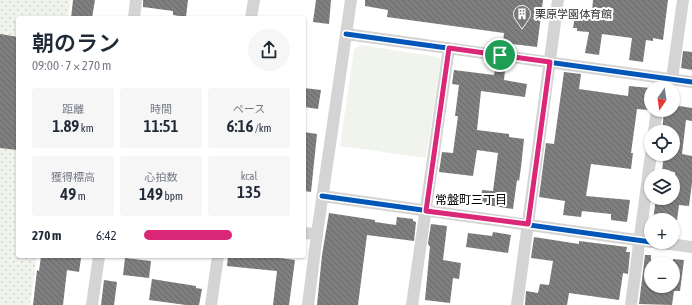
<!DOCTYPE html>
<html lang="ja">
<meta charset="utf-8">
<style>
body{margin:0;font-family:"Asap Condensed","Noto Sans JP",sans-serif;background:#f6f6f7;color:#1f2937;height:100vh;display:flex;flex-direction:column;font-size:15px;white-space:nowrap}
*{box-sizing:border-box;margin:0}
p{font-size:13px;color:#747a83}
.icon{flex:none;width:22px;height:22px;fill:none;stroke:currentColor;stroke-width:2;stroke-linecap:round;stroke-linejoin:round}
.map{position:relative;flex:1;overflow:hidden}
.sheet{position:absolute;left:16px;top:16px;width:290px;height:242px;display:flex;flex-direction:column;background:#fff;border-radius:4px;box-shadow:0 1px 3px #0004}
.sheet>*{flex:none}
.needle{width:26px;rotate:193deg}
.controls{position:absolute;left:644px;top:81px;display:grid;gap:8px}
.controls a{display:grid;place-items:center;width:36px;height:36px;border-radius:50%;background:#fff;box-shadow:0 1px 3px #0004;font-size:20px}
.pin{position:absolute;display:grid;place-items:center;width:34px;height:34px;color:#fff;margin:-17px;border:2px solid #fff;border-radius:50%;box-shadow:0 1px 4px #0007}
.round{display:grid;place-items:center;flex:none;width:42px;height:42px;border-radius:21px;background:#f6f6f7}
.summary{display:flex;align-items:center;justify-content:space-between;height:68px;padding:0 16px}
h1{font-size:22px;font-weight:600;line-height:30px}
.figures{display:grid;grid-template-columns:repeat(3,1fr);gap:6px;height:68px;padding:4px 16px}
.figures div{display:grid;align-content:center;border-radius:4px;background:#f6f6f7;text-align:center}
.figures b{font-size:17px;font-weight:600}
.figures small{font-size:11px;font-weight:400}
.figures p{font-size:11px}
ul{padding:0 16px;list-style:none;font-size:13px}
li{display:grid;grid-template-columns:64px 48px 1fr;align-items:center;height:30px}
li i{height:10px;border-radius:5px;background:#db2777}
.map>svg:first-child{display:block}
.grass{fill:url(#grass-dots)}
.garden{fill:#f0f4ed}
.building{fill:url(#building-back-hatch)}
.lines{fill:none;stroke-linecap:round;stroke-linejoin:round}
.minor{stroke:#d4d4d4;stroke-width:12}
.cycleway-casing{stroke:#fff;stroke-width:8}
.cycleway{stroke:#0057b8;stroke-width:5}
.route-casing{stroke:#fff;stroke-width:8}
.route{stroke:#db2777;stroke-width:5}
.labels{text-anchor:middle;stroke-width:4;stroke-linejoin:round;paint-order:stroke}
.poi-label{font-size:11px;fill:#2f2f2f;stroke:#fff;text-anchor:start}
.neighbourhood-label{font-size:12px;fill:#000;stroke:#fff}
</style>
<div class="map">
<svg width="692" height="305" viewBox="0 0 692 305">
<defs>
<pattern id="grass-dots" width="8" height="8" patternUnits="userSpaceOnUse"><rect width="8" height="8" fill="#f0f4ed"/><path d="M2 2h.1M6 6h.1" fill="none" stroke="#ced2cc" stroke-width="1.8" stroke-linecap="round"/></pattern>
<pattern id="building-back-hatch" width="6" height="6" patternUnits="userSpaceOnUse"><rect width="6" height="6" fill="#7f7f7f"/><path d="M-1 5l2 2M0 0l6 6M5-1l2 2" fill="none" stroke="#686868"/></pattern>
</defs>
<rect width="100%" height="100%" fill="#fff"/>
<path class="grass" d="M0,0H70L68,18H18V256H37L30,305H0Z"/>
<path class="garden" d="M361,45L438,57L441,60L426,158L340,146L354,49Z"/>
<path class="building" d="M73,0H95L92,18H71Z
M143,0H188L186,17L173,15V11L143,7Z
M316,0H331L329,24L313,22Z
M365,0H543L537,47L503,43L504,33L387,17L388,10L365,6Z
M593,0H668L663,40L653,38V41L646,40L643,62L629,60L632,38L602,34L599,55L585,53L589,32L577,31V28H573L576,11L592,13Z
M0,34L18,37V150L0,148Z
M683,51L692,52V70L681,68Z
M495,69L505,70L504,80L527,84L525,97L481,91L477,130L509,134V137L524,139L521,167L519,181L517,180L513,209L480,204L482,190L493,191L498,153L477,150L473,176L439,172L442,152L453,153L458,116H455L459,85L452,84L454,70L494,75Z
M564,72L581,74L579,89L628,96L629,86L650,88L648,110L637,109L631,153H633L631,169L591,164L586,196L630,200L627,222L611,220V214L582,211L581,217L563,215L565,201L539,197L546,143L554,144Z
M304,88L321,90L318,109L304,107Z
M673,105L692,108V121L686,120L682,154L692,156V183L689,206L679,205L677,220H653L656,198H673L675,172L662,171L664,154H673V132H662L664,110H673Z
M304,132L317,134L311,192L304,191Z
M329,213L375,220V222L396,225L397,217L413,219V221L416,222L414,241L367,235L358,305H317L322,255Z
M431,224L447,226L443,260L461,263L459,279L453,278L450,303L425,300L430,246H429L428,243Z
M493,232L511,235L508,253L466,247L468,233L492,236Z
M534,237L579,244V241L627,247L626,252H630L628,274L623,273L619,300L569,293L567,305H525L526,291L538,293L540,284L549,285L553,261L531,258Z
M645,255H651V286L673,288V259L684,260L680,291H674L672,305L639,304Z
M41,256L63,258V256L81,258L79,272L67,270L63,305H33L37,270L39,271Z
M228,256H264L295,260L289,305H273L277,271L227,266Z
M125,258L151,261L149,278L123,275Z
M152,279L196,286V288L202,289L199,305H186L149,300Z
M104,280L117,282L114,305H101Z"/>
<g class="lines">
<path class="minor" d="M134,18L136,0
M251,18L254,0
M346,34L692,82
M672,79L683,0
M654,132L657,110
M322,196L651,242
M304,233L317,234
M654,242L692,247
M92,305L99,256
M211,305L218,256
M308,305L317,234L351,0
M412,305L449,48
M517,305L558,0
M631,305L651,154"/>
<defs>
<path id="cycleway" d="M346,34L692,82
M322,196L651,242"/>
</defs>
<use href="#cycleway" class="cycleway-casing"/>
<use href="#cycleway" class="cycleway"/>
</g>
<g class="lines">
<defs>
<path id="route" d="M449,48L550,62L528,224L426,211Z"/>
</defs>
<use href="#route" class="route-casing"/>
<use href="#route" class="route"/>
</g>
<defs>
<symbol id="building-pin" viewBox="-11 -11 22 30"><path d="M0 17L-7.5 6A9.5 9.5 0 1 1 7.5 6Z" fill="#787878" stroke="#fff"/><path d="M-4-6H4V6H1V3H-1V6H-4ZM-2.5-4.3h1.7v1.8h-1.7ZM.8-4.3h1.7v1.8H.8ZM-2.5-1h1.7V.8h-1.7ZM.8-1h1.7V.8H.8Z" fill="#fff"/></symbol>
</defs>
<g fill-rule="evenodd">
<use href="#building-pin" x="512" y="4" width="20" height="27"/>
</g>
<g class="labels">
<g class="poi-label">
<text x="535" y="18">栗原学園体育館</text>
</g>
<g class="neighbourhood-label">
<text x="471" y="204">常盤町三丁目</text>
</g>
</g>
</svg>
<div class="controls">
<a><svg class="needle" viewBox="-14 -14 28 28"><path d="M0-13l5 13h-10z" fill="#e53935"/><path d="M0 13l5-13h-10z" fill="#747a83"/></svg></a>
<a><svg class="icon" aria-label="locate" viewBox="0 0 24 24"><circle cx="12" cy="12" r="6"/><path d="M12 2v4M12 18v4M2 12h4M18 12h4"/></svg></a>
<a><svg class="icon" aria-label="layers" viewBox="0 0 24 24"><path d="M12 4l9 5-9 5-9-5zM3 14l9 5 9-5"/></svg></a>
<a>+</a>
<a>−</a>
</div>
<div class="pin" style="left:500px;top:55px;background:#1e9e55"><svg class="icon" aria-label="arrive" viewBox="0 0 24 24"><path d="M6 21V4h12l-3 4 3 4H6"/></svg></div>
<section class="sheet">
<div class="summary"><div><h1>朝のラン</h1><p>09:00 · 7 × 270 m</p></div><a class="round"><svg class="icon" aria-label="share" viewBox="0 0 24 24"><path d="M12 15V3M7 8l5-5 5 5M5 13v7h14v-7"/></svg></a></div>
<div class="figures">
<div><p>距離</p><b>1.89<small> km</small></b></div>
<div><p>時間</p><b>11:51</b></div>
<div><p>ペース</p><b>6:16<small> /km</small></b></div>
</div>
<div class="figures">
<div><p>獲得標高</p><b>49<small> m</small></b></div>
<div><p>心拍数</p><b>149<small> bpm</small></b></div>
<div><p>kcal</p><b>135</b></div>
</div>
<ul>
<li><b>270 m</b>6:42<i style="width:60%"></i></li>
</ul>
</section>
</div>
